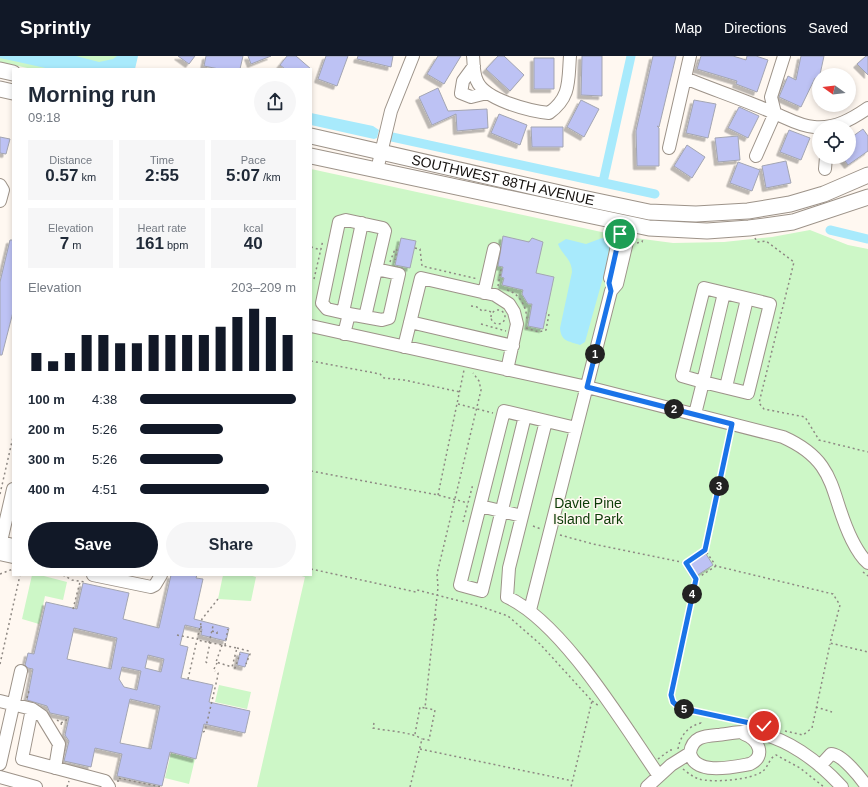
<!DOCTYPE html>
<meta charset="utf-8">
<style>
body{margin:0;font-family:Helvetica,sans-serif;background:#f6f6f7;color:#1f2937;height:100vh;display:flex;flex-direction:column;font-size:15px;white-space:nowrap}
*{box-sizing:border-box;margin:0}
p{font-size:13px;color:#747a83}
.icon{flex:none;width:22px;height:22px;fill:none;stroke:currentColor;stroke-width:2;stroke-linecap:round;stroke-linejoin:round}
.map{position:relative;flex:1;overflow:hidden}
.sheet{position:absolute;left:12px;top:12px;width:300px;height:508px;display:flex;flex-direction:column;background:#fff;border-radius:0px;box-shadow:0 2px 6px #0003}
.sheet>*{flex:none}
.needle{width:26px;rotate:284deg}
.fabs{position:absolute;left:812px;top:12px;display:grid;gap:8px}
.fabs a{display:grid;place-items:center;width:44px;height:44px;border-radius:50%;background:#fff;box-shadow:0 2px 6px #0003;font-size:20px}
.pin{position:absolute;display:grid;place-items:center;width:34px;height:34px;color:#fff;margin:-17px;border:2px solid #fff;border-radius:50%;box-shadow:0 1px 4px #0007}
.km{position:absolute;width:20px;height:20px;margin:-10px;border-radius:50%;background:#222;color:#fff;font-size:11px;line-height:20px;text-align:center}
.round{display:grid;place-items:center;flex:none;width:42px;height:42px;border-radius:21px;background:#f6f6f7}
.overview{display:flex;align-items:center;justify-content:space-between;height:68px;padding:0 16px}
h1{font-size:22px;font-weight:700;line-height:30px}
.stats{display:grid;grid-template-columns:repeat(3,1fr);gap:6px;height:68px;padding:4px 16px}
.stats div{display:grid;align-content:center;border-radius:0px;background:#f6f6f7;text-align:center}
.stats b{font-size:17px;font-weight:700}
.stats small{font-size:11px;font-weight:400}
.stats p{font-size:11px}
.chart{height:112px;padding:8px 16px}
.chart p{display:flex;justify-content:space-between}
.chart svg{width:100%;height:72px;margin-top:4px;stroke:#111827;stroke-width:6}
.button{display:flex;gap:8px;margin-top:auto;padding:8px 16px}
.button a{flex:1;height:46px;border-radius:24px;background:#111827;color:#fff;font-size:16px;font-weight:700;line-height:46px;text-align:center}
.button a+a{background:#f6f6f7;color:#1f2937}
ul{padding:0 16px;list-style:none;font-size:13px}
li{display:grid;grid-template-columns:64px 48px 1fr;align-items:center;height:30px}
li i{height:10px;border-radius:5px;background:#111827}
header{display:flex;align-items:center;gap:24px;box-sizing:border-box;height:56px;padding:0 20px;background:#111827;color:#fff}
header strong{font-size:19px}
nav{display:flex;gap:22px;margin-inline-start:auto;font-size:14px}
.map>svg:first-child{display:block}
.green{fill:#cdf7c7}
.water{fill:#a8eafc}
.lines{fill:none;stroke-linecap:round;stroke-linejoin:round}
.canal{stroke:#a8eafc;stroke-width:9}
.building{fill:#bdc2f4;stroke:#a3a5b2;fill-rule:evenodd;filter:url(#shadow)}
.minor-casing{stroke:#9d9389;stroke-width:14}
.major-casing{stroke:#9d9389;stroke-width:17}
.path{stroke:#8e8883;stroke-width:1.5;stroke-dasharray:2 3;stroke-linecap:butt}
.minor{stroke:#fff;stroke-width:12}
.major{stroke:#fff;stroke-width:15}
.route-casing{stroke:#fff;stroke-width:8}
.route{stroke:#1a73e8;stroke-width:5}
.labels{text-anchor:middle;stroke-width:3;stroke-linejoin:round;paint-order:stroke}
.street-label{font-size:14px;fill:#14100d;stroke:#fff8f1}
.park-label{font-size:14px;fill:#0b3b06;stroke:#fff8f1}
</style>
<header>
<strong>Sprintly</strong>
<nav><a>Map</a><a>Directions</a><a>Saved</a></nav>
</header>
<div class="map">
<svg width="868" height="731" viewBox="0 0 868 731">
<defs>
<filter id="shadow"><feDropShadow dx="-3.5" dy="3.5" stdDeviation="0" flood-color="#0004"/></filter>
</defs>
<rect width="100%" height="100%" fill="#fff8f1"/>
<path class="green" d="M0,0H129L126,13H32L0,6Z
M311,113L620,180L673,187L724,186L772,181L810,174L848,189L868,193V731H257L305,521L298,519H311Z
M32,519H40L67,526L63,544L45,540L39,568L22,563Z
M223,519H249L256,521L251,545L218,543Z
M219,629L251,636L247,653L215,646Z
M171,697L195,703L189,728L165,722Z"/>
<path class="water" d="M0,0H76L99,6L113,3L117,0H138L135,13H50L0,2Z
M311,57L373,70L379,74L377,82L374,83L311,69Z
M602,182L606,183L610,187L606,211L585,286L580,289C569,285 561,286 560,272L572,216C572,203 562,199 558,188L566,183L586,188Z"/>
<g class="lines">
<path class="canal" d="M392,81L655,138
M603,126L631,0
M830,174L868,183"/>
</g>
<path class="building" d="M178,0H195L189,8Z
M206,0H243L240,13H219L204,10Z
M248,0H271L251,8Z
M287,0H296L311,13H285L280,9Z
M326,0H348L337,30L318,23Z
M358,0H393L391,11L357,3Z
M438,0H461L444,28L427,18Z
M498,0H504L524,19L510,35L486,13Z
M582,0H602V40L581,39Z
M653,0H676L659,71L657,70L659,72V110H637L636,75Z
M701,0H733L746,4L747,0H756L768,4L757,36L736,28L737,25L697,13Z
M801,0H824L819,23L815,22L801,51L779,41L788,20L796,24Z
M866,0H868V19L857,8Z
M534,2H554V33H534Z
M438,32L448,55L487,53L488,72L457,75L456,58L432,69L419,41Z
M581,44L599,53L584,81L567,71Z
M694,44L716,48L708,82L686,77Z
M739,51L759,60L748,82L728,72Z
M499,58L527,69L520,89L491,77Z
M531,71H563V91H532Z
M863,73L868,80V95L848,109L842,101H849V83Z
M789,74L810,82L801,104L780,96Z
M738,80L740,104L718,106L715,82Z
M0,81L10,83L6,98L0,97Z
M687,89L705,101L692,122L674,110Z
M786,105L791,127L766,132L762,110Z
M738,106L760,114L752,135L730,127Z
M503,180L529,186L532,182L543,186L536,217L554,221L543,273L528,270L532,248H528L522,238L523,234L502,229L504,222L501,221L503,211L498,210Z
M401,182L416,185L410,212L395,209Z
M10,184H13V256L2,299H0V226Z
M706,498L713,509L696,520L689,508Z
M171,519H197L196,522L203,523L194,563L229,572L226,585L201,579L202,573L185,569L180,589L188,591L181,622L213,629L209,646L250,655L245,677L204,668L196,703L170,696L162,730L117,720L122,698L95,692L91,711L64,705L69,685L65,679L69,661L50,657L47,650L27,644L33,613L28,612L25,609L28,597L34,598L46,546L77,553L83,527L129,537L123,563L159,572ZM74,572L117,582L111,613L67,603ZM148,599L164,603L161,616L145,612ZM122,611L141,615L137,634L124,631L119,623ZM130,643L160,650L151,693L120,687Z
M240,596L249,598L245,611L237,609Z"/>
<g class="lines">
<defs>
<path id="minor" d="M473,0C474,8 473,17 477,25C485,44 530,55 549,57C571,41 568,25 570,0
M474,10L463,25L461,37L471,41L487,37
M685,22C714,34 745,44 774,57C787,62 799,70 814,71C835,73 852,63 868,52
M669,92L690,0
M756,100L775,57L771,41L784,0
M825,113L826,101
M377,114L391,55L413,0
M0,129L3,134L0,145
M610,222L622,167
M484,237L494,193
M343,256L362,167
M349,258L327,253L322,247L339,166L346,164L383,172L385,175L365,261
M410,266L513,290
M311,270L587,331L783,381C839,406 829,438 852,484C856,492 861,501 868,507
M344,278L349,258L382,264L389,262L399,218L376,213
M404,291L421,222L495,239L509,248L514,256L517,268L507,314
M726,331L747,243
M695,358L703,326L682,320L704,232L770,248L748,337L703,326L724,237
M525,360L482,535L460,529L504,355L576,372
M546,365L509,512L507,541C563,567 623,668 659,720
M480,450L522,460
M1,486L13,489
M0,490L13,433
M0,498L13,501
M93,519L151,531L155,529L161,519
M530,554L611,235L617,228L631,169
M0,645L32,653L42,660L59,688L55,712
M32,653L22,703L105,725L109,731
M690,697C695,720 733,711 750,708C767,700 758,683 744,678
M0,708L21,615
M820,710L831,698C842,698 861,722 867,731
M0,721L36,731
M647,731L671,709L690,697C692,681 704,680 717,679C728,678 740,675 751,676C786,680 819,706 842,731"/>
<g id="major">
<path d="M0,14L13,17"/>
<path d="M0,33L13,36"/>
<path id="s1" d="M311,80L573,140L649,156L696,158L748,155L790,148L824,138L868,119"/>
<path d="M311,100L649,172L707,175L749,172L793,166L868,141"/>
</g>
</defs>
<use href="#minor" class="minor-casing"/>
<use href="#major" class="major-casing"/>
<path class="path" d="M755,182L757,186L766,185L794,206L759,347L764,353L805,361L819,384L868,396
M637,187L642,186L643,183
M311,191L321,194
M415,192L420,193L422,210L478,223
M390,206L395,193L397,194L395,204
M314,223L323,184
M498,230L501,214L500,213
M507,234C520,238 526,250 527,263
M471,250L477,251L482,255L487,254L493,257
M491 261a7 7 0 1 1 14 0a7 7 0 1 1-14 0Z
M481,268L506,275
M526,272L539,276L546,274L549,258L546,257
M311,305L380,318L384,322L404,324L460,336
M458,348L493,357
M311,415L438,439L468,447
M0,438L13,381
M438,439L464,314
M463,466L473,428
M533,470L541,473
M560,479L593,488L686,507L705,494L716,510L833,538L840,549L830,587L868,596
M705,494L731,378
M686,507L696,523
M716,510L696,523L671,639L673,646L680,652L742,666
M311,513L416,536L417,534L479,550L508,560L540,588L592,645L571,731
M863,516L868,520
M0,518L13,513
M63,519L72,524L85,526
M218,543L202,563L197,584L237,592L232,611L235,612L240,598
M73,553L80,526
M435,563H439
M201,570V576
M212,575L217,576V581
M177,579L197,583
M209,587L213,570
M222,589L216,606L232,611
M225,589L228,573
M237,592L249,595L250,598L246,608
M207,607L206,606L210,587
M0,608L20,519
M214,613L217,607
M188,623L197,584
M27,642L29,635
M592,645L599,650
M816,651L832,656
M57,664L61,667L62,672
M61,667L68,663
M374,667L373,672C387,675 412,676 422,683
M785,675L803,679L812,672L830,588
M203,676L205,675L218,619V617L215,615
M415,678L420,651L425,652
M420,693L573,725
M678,693C680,680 688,670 701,667L702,670
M658,703L670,694H675
M683,713C688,717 693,721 699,723C712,727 752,724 763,715C768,711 770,701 776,699L800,712L824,731
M118,726V722L161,731
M67,731L69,725
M410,731L422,683L429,684L435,654L425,652L438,531L437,518L481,334L479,325L473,317"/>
<use href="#minor" class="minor"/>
<use href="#major" class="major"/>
</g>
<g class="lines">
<defs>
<path id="route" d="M620,178L609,227L611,235L587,331L732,368L705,494L686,507L696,523L671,639L673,646L680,652L764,670"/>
</defs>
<use href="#route" class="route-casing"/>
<use href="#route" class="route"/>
</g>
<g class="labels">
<g class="street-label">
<text dy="5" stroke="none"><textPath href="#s1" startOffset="197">SOUTHWEST 88TH AVENUE</textPath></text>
</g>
<g class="park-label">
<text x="588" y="452">Davie Pine<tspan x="588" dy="16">Island Park</tspan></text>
</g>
</g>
</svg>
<div class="fabs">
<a><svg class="needle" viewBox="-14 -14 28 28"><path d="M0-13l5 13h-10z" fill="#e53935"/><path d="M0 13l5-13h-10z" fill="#747a83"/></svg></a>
<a><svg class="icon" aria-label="locate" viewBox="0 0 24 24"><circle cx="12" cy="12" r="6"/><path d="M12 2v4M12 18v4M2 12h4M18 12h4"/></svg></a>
</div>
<div class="pin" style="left:620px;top:178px;background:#1e9e55"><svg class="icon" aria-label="arrive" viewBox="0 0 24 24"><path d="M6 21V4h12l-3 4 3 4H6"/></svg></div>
<div class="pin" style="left:764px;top:670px;background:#d93025"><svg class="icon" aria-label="check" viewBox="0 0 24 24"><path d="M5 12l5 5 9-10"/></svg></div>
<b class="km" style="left:595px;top:298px">1</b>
<b class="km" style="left:674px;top:353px">2</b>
<b class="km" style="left:719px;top:430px">3</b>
<b class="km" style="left:692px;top:538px">4</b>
<b class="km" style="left:684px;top:653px">5</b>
<section class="sheet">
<div class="overview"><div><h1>Morning run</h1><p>09:18</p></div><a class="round"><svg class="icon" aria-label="share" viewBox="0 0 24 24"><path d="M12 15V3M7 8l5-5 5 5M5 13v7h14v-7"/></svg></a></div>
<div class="stats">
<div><p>Distance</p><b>0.57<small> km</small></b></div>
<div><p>Time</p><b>2:55</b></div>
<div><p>Pace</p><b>5:07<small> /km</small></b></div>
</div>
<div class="stats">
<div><p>Elevation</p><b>7<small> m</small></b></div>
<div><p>Heart rate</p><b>161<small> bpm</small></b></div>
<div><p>kcal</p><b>40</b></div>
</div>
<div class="chart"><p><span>Elevation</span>203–209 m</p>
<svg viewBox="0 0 160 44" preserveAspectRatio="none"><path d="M5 44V33M15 44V38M25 44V33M35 44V22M45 44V22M55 44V27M65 44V27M75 44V22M85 44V22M95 44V22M105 44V22M115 44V17M125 44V11M135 44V6M145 44V11M155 44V22"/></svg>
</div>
<ul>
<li><b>100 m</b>4:38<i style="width:100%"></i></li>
<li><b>200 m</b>5:26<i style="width:53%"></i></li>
<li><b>300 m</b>5:26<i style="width:53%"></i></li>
<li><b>400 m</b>4:51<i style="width:83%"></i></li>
</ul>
<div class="button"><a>Save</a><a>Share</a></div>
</section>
</div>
